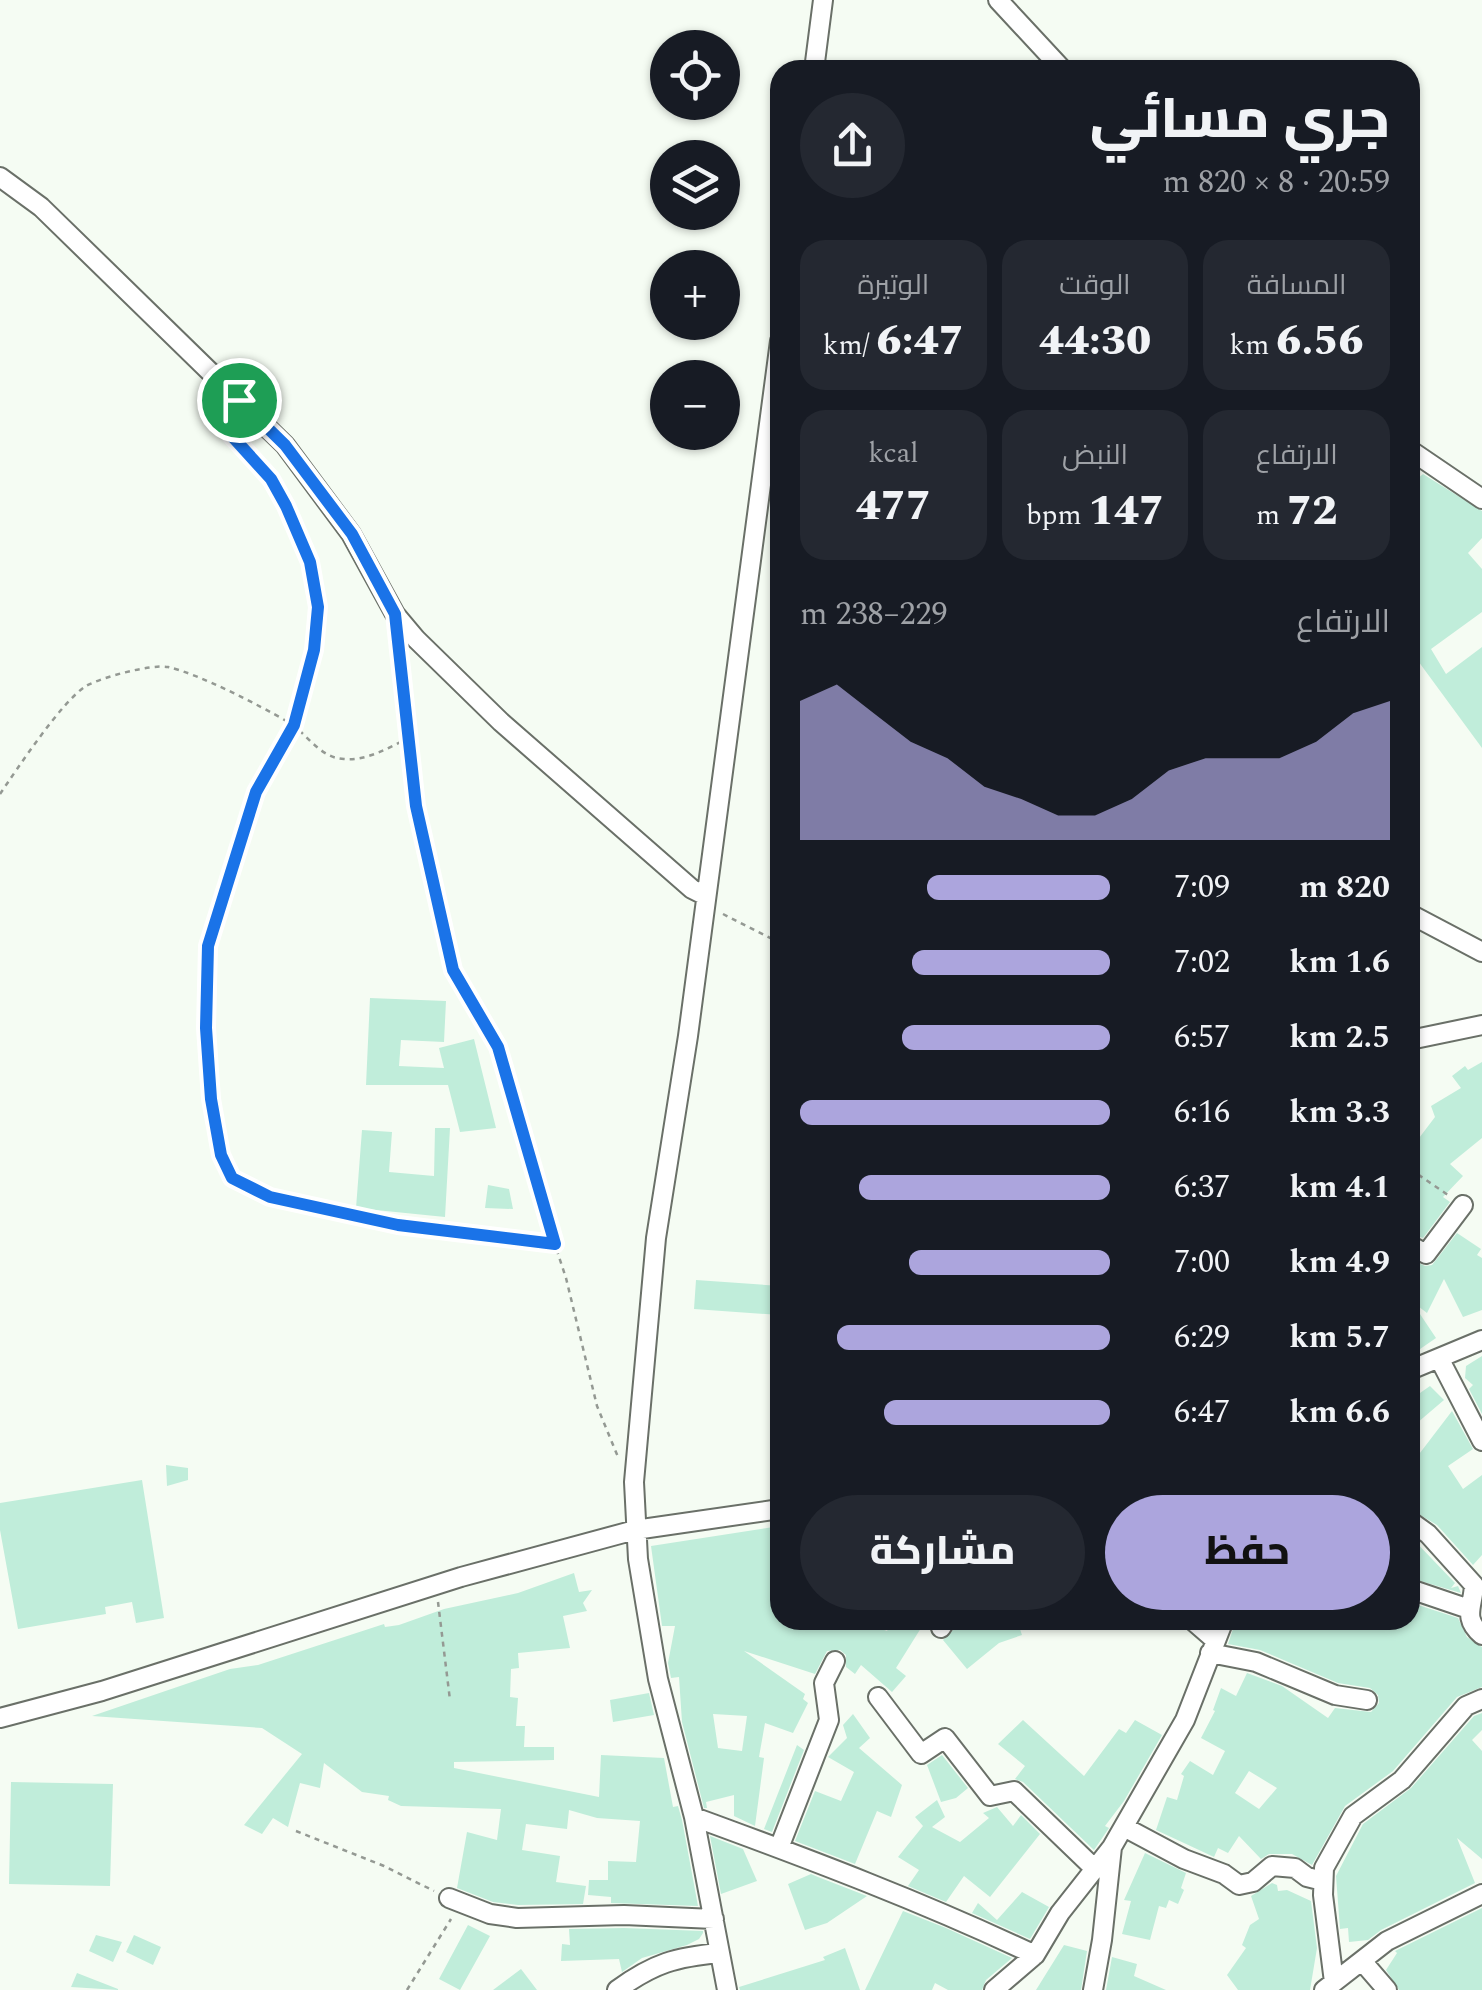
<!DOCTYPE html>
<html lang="ar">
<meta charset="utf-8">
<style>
body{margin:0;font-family:Spectral,Cairo,serif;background:#242831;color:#f1f3f6;direction:rtl;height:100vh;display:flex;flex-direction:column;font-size:38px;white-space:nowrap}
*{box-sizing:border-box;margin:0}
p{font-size:32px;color:#9ea1a6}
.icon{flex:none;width:55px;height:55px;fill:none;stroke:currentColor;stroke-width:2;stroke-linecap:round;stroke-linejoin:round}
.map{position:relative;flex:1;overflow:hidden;direction:ltr}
.side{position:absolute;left:770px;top:60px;width:650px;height:1570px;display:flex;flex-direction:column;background:#171b24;border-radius:30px;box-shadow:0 2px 8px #0004;direction:rtl}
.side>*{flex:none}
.buttons{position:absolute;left:650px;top:30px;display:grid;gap:20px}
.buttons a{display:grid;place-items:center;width:90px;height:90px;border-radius:50%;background:#171b24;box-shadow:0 2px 8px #0004;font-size:50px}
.pin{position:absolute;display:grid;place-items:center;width:85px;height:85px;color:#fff;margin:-42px;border:5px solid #fff;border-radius:50%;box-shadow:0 2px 10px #0007}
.round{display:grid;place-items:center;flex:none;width:105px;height:105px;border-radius:52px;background:#242831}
.overview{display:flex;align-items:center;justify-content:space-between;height:170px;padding:0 30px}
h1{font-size:55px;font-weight:800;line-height:75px}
.metrics{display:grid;grid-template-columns:repeat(3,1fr);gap:15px;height:170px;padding:10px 30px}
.metrics div{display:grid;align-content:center;border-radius:25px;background:#242831;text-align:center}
.metrics b{font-size:42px;font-weight:800}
.metrics small{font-size:28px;font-weight:400}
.metrics p{font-size:28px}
.chart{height:280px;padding:20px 30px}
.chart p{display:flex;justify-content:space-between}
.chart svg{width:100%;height:180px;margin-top:10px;fill:#aca5dd;opacity:.7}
.cta{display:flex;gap:20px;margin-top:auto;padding:20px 30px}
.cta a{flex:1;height:115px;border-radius:60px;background:#aca5dd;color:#111;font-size:40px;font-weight:800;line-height:115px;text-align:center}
.cta a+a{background:#242831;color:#f1f3f6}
ul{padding:0 30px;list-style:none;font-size:32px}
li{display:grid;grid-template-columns:160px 120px 1fr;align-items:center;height:75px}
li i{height:25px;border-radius:12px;background:#aca5dd}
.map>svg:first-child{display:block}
.building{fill:#c0edda;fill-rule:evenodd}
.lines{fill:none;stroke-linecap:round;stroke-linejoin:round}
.minor-casing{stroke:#6a7068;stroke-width:22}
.path{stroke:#949993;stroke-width:2.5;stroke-dasharray:5 5;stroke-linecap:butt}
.minor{stroke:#fff;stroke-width:18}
.route-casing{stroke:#fff;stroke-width:20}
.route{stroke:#1a73e8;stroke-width:12}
</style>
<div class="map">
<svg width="1482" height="1990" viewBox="0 0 1482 1990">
<rect width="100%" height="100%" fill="#f5fcf3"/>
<path class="building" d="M1423,474L1482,511V538L1468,553L1482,569V612L1431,649L1446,674L1482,647V748L1410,650V485Z
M370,998L446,1001L444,1042L401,1040L399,1066L444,1068L439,1048L474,1039L496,1128L460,1132L448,1085H366Z
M1482,1062V1138L1450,1164L1463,1176L1443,1197L1450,1202L1423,1238L1410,1233V1150L1435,1117L1431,1106L1461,1088L1452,1076L1465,1066L1468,1070Z
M435,1128H450L445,1217L356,1208L362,1130L392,1132L389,1172L434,1176Z
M488,1185L509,1189L513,1209L485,1208Z
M1457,1233L1481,1249L1477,1255L1482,1258V1310L1463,1317L1444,1279L1427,1313L1410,1300V1259L1425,1266L1432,1265Z
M696,1280L780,1286V1315L694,1309Z
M1420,1314L1436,1338L1410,1356V1322Z
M1482,1356V1414L1469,1389L1473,1385L1465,1378L1466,1366Z
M1430,1386L1444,1400L1410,1429V1400Z
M1452,1411L1473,1449L1448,1466L1463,1489L1482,1475V1555L1473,1565L1437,1525L1410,1509V1466Z
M166,1465L188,1468V1480L167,1486Z
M142,1480L164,1618L136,1623L132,1602L105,1607L106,1614L18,1629L0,1530V1503Z
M780,1526L777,1545H780V1620H859L887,1631L893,1620H926L896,1668L906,1676L892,1692L861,1665L855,1674L846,1667V1655L840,1650L827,1651L815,1674L744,1651L805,1694L803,1699L808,1703L793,1733L765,1723L759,1757L764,1758L755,1826L734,1816V1795L706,1802L707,1808H704L682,1722L679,1677L671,1678L668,1663L675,1626H662L651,1546ZM713,1714L747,1716L742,1751L718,1748Z
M1410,1536L1455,1583L1451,1588L1458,1586L1461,1593L1410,1578Z
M574,1573L579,1592L592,1590L583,1603L587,1611L563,1616L570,1648L518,1653L519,1668L511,1669L510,1697L518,1698L516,1726H525L524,1747H554V1760L454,1762V1768L599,1797L601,1755L664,1758L673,1807L678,1806L682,1820L698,1906L611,1903V1897L588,1895L589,1880H608V1861L636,1862L640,1821L597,1818L569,1810L567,1829L526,1824L522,1850L560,1856L556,1882L586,1886L583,1904L518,1905L493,1902L457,1888L467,1832L497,1840L501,1809L401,1806L388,1800L389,1796L362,1792L324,1763L320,1788L300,1783L288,1827L273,1818L262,1834L244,1825L302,1754L262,1728L92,1716L230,1669L258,1665L384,1624L385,1627L399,1625L444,1609L518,1593Z
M1418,1605L1458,1618L1467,1637L1482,1647V1687L1457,1697L1393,1771L1345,1806L1312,1865L1292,1854H1269L1261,1859L1239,1836L1228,1853L1218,1848L1214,1857L1156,1830L1167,1797L1177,1800L1184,1776L1181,1774L1190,1761L1213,1775L1225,1751L1201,1738L1215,1711L1213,1710L1221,1688L1236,1696L1247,1673L1282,1686L1328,1718L1335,1708L1371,1712L1379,1703L1378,1695L1370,1688L1338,1683L1260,1650L1228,1644L1236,1620H1410V1608ZM1249,1771L1277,1788L1259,1809L1235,1793Z
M963,1620H1017L1022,1635L999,1643L967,1669L943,1640Z
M649,1693L654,1715L613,1722L610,1700Z
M1482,1713V1730L1472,1740L1482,1751V1859L1457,1838L1475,1883L1381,1930L1368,1940L1349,1942L1348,1928L1340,1929L1336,1876L1363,1824L1411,1788L1474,1716Z
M853,1714L870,1738L859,1748L902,1785L891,1817L877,1811L855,1864L795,1841L815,1791L841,1801L854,1772L828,1757L847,1738L843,1725Z
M1023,1720L1084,1776L1119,1729L1126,1733L1135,1720L1162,1735L1124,1801L1105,1826L1109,1828L1094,1850L1023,1782L1015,1779L1025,1766L998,1744Z
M797,1745L804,1750L772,1832L764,1829Z
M942,1755L968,1788L956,1798L941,1802L927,1765Z
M11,1782L113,1784L110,1886L9,1884Z
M937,1800L945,1817L932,1827L960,1842L989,1818L983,1813L997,1807L1013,1826L1021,1815L1040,1834L990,1897L964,1876L946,1902L908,1886L919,1870L898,1857L923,1826L915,1817Z
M710,1836L743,1849L757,1881L721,1894Z
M1145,1853L1186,1873L1181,1888L1184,1890L1178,1904L1169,1900L1166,1908L1159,1906L1150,1940L1122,1934L1131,1901L1124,1900Z
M811,1874L818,1877L867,1896L827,1923L805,1930L788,1884Z
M1272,1883L1277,1885L1278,1891L1287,1890L1311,1901L1317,1948L1310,1990H1238L1227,1975L1246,1948L1242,1945L1250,1925L1259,1919L1251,1896Z
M1022,1892L1049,1907L1030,1939L972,1913L978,1903L997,1920Z
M1482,1908V1990H1399L1386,1970L1397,1953L1395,1951Z
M903,1911L946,1928L1012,1958L986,1980L982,1990H948L935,1983L932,1990H865Z
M468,1925L490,1936L460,1990L439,1979Z
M624,1928L703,1931V1933L699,1939L687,1945L642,1958L622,1972L619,1959L561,1961L562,1944L570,1945L569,1929Z
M96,1935L122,1942L113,1962L89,1951Z
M134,1935L161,1947L153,1965L126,1952Z
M1064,1945L1087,1951L1081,1990H1036Z
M845,1948L860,1990H740L739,1987L825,1960L823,1957Z
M1112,1957L1137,1964L1134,1976L1166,1990H1106Z
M521,1969L537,1990H493Z
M77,1973L118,1989V1990L71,1987Z"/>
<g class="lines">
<defs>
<path id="minor" d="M998,0L1063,70
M814,70L823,0
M0,177L41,207L285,445L351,534L395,614L416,639L501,722L692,889L706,896
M1410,450L1482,499
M1410,914L1482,952
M1410,1040L1482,1025
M1410,1245L1426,1254L1463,1205
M1439,1358L1482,1441
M1410,1370L1482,1340
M1410,1521L1428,1534L1474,1585C1473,1607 1462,1618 1482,1635
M1410,1596L1413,1590L1469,1609
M1192,1620L1215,1640
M941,1628L946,1620
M1210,1653L1256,1662L1335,1695L1367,1700
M878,1697L921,1754L945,1738L990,1796L1014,1791L1095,1869
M0,1718L102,1691L461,1577L635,1530L780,1509
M694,1817C809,1859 923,1902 1035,1955
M1124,1827L1184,1859L1224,1874L1239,1885L1253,1882L1272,1866L1295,1868L1307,1877L1323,1881
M779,1848L829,1720L824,1683L835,1661
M449,1898L490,1914L517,1918L624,1915L714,1919
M1362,1961L1387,1990
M1334,1982L1323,1895L1324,1868L1353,1816L1402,1780L1466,1706L1482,1699
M617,1990C654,1963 676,1957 720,1953
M727,1990L694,1817L658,1679L638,1559L634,1482L656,1238L688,1036L780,341
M994,1990L1035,1955L1060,1913L1112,1847L1185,1720L1224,1620
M1093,1990L1102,1940L1112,1847
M1324,1990L1387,1941L1482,1894"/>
</defs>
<use href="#minor" class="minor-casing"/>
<path class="path" d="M231,419V435L271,479L286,505L310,562L318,607L313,649L294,725L256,792L208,946L206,1028L211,1099L221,1155L232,1178L270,1197L398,1225L555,1243
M399,645L415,806L453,970L498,1047L532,1175L566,1278L597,1406L618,1457
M0,794C17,769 62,701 86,686C102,677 151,664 168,667C199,674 259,705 288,722C307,733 319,758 344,759C367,761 388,748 409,738
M723,914L780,943
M1410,1169L1448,1195
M438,1602L450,1700
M296,1831L384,1866L434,1891
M407,1990L451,1919"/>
<use href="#minor" class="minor"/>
</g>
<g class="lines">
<defs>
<path id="route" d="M239,400L285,445L352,534L395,614L416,806L453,970L498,1047L555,1244L398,1225L270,1197L232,1178L221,1155L211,1099L206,1028L208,946L256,792L294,725L314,650L318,607L310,562L286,506L271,479L231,435V410Z"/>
</defs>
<use href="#route" class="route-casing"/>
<use href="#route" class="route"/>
</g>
</svg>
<div class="buttons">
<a><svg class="icon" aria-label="locate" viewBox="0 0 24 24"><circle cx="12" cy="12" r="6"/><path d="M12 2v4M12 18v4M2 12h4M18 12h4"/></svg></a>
<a><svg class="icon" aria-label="layers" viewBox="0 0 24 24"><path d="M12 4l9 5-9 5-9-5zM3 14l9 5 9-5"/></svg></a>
<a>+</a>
<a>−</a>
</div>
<div class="pin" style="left:239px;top:400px;background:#1e9e55"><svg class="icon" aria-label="arrive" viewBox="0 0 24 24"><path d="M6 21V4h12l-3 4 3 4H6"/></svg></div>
<section class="side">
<div class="overview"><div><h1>جري مسائي</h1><p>20:59 · 8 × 820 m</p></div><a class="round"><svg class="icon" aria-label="share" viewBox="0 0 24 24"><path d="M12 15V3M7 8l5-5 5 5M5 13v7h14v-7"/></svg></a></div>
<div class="metrics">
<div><p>المسافة</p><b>6.56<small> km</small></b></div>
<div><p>الوقت</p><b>44:30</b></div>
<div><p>الوتيرة</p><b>6:47<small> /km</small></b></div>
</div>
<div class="metrics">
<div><p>الارتفاع</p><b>72<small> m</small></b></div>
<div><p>النبض</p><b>147<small> bpm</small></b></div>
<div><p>kcal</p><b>477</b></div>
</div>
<div class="chart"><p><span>الارتفاع</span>229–238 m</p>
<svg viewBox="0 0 160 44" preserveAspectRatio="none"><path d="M0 44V10L10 6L20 13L30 20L40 24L50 31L60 34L70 38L80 38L90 34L100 27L110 24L120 24L130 24L140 20L150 13L160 10V44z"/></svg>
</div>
<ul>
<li><b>820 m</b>7:09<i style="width:59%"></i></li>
<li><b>1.6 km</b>7:02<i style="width:64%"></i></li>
<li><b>2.5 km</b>6:57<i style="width:67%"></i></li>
<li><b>3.3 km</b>6:16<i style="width:100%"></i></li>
<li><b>4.1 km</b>6:37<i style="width:81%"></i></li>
<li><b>4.9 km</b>7:00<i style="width:65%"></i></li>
<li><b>5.7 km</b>6:29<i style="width:88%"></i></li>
<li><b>6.6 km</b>6:47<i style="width:73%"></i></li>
</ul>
<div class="cta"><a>حفظ</a><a>مشاركة</a></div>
</section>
</div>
